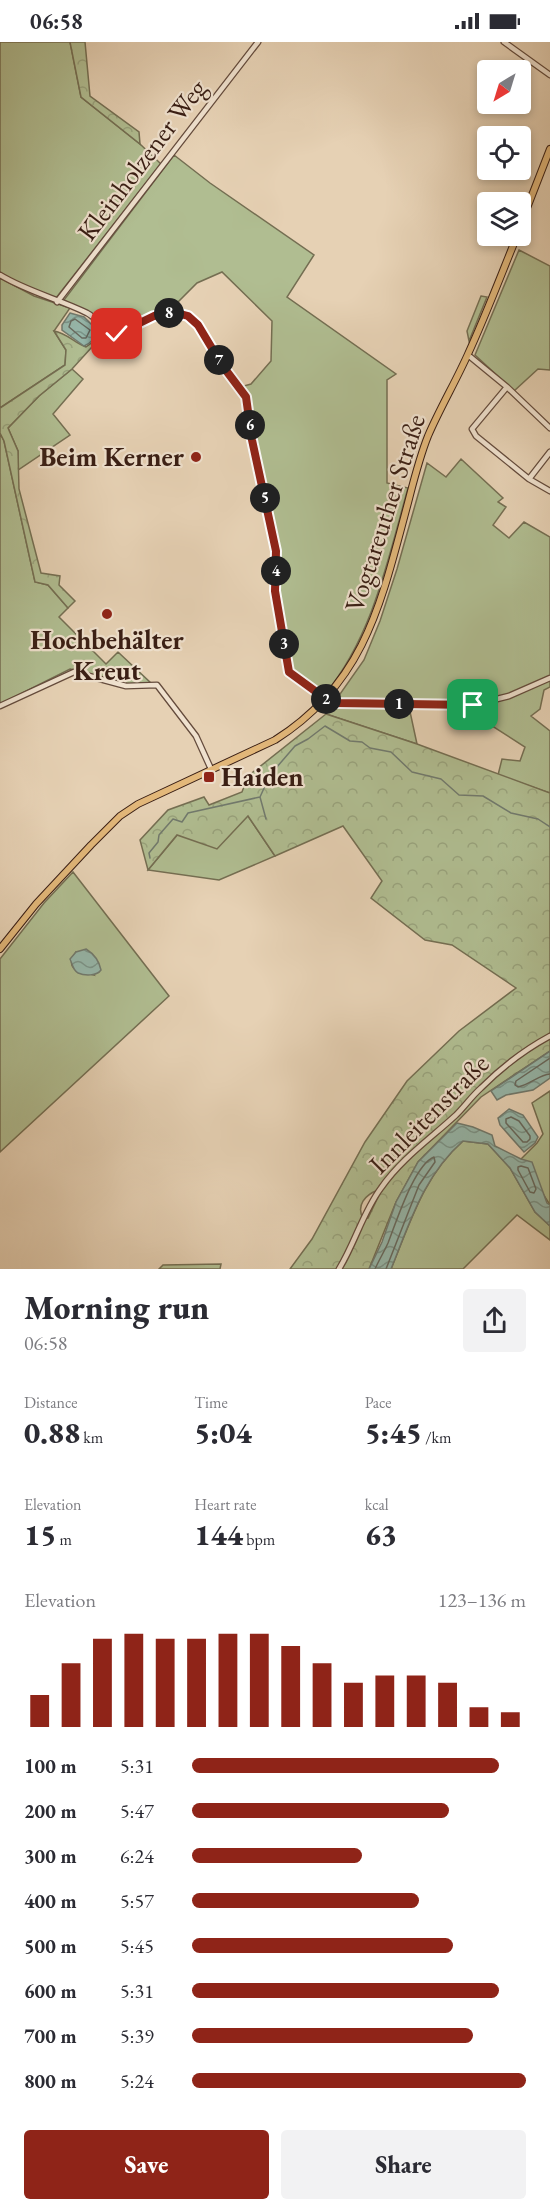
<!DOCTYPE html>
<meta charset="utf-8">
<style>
body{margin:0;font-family:"EB Garamond",serif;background:#f2f2f3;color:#2b2b33;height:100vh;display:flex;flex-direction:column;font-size:22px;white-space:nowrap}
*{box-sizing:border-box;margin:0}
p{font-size:20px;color:#7c7c81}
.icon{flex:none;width:33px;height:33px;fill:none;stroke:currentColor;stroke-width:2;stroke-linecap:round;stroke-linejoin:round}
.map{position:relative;height:1227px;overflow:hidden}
.side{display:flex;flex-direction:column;background:#fff;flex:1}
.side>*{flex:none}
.needle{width:39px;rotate:218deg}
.fabs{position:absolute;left:477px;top:18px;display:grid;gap:12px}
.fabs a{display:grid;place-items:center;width:54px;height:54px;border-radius:6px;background:#fff;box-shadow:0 3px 9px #0003;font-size:30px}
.pin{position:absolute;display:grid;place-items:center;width:51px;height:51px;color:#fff;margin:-26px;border-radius:12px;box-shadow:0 3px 9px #0006}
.km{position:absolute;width:30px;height:30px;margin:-15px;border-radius:50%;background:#222;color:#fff;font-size:16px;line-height:30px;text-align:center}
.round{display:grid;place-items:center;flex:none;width:63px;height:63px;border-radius:6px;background:#f2f2f3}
.head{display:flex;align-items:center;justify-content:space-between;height:102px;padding:0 24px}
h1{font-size:33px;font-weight:800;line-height:45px}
.figures{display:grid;grid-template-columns:repeat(3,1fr);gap:9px;height:102px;padding:6px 24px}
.figures div{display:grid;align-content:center}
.figures b{font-size:30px;font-weight:800}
.figures small{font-size:16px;font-weight:400}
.figures p{font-size:16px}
.chart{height:168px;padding:12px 24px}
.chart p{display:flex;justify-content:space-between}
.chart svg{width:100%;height:108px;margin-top:6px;stroke:#8f2418;stroke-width:6}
.primary-button{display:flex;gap:12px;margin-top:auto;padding:12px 24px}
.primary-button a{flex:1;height:69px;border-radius:6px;background:#8f2418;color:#fff;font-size:24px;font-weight:800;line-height:69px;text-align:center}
.primary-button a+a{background:#f2f2f3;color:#2b2b33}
ul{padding:0 24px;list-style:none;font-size:20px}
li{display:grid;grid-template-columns:96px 72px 1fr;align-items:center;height:45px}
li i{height:15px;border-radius:8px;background:#8f2418}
.status{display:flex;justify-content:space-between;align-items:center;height:42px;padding:0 30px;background:#fff;direction:ltr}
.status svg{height:16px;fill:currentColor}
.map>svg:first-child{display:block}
.grass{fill:#b0bd91;stroke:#746e52;stroke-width:1.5;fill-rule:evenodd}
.forest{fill:url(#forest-crowns);stroke:#746e52;stroke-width:1.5;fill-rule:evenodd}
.water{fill:url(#water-waves);stroke:#717a6e;stroke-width:1.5}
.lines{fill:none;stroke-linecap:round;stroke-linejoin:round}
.shore{stroke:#686a5f;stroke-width:1.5}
.stream{stroke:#717a6e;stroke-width:1.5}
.minor-casing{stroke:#644b3c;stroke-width:7}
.major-casing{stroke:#391e14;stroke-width:8}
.minor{stroke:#efe1ce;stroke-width:4.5}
.major{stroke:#e3b87a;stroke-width:6}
.route-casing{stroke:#fff;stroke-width:12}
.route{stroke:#8f2418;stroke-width:8}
.poi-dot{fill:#8f2418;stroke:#efe1ce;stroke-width:2}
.labels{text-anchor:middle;stroke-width:4.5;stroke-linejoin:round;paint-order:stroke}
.street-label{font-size:27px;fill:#391e14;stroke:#efe1ce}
.poi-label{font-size:27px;font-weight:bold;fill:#391e14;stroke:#efe1ce;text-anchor:end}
</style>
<div class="status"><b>06:58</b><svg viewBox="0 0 49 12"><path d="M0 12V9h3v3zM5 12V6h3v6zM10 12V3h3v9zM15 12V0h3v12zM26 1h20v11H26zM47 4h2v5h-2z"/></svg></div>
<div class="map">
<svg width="550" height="1227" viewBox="0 0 550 1227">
<defs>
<pattern id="forest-crowns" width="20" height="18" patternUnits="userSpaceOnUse" patternTransform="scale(1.5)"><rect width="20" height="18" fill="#b0bd91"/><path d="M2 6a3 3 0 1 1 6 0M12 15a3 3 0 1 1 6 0" fill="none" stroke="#98a27c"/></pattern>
<pattern id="water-waves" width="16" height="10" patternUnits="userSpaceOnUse" patternTransform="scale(1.5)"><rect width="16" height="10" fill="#96b7aa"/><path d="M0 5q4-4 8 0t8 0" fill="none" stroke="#7b9489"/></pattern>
</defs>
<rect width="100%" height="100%" fill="#e6d1b4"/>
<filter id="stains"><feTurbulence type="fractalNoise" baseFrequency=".00333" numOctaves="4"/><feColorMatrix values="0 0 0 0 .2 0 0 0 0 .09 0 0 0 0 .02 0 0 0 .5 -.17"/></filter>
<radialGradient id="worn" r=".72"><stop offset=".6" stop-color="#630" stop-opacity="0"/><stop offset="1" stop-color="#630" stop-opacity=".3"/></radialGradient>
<path class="grass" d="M0,0H70L81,55L140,102L161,122L56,256L14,240L0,231Z
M174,113L210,141L314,213L287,255L396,332L387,338V441L408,446C388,517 373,594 325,652L293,628L278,550V509L249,356L244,344L251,342L271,319L272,279L222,230L197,241L170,268L154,273L118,291L113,290L64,258Z
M519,208L550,224V328L538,327L514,349L475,313Z
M0,236L34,254L70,266L54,289L66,308L65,323L0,366Z
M481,254L487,255L469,299L467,289Z
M72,327L83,337L53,372L70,393L18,428V409L8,386L39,354Z
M0,391L4,399L35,540L48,543L68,566L59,575L106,622L118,610L153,643C133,642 112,642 94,635C85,632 80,629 70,627L0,662Z
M461,417L503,456L498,460L506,465L493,483L509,496L524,480L550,495V645L544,648L540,667L531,674L550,689V751L498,733L502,717L520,719L525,705L489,682L477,666L409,665L417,702L326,672L364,618L380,579L397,527L427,421L446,435Z
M248,774L275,814L219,838L148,828L178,792Z
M73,830L169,954L0,1110V917L44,861ZM76,910L94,933C81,930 63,929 76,910Z
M550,1049V1163L521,1117L537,1101L543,1092L532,1061Z
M463,1099L488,1102L510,1126L535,1170L550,1184V1198L517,1173L463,1227H391C411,1179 423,1135 463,1099Z
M221,1222L220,1227H159L163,1223Z"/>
<path class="forest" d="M70,0H85L90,54L139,90L140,102L81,55Z
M98,284L106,292L113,293V300L92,305L72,327L39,354L8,386L18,409L19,447L41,531L60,534L59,543L75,559L68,566L48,543L35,540L4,399L0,391V366L65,323L66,308L54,289C67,291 74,301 86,305L98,296Z
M326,672L417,702L550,751V1009L481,1055L418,1120L396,1160L369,1227H290L312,1197L365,1100L407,1039L459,989L516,946L452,903L425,898L371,856L382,839L343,784L275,814L248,774L217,807L177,793L148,828L140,798L168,768L204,755L209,763L242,750L248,734ZM378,1148L380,1151L368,1176L363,1177C356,1163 365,1153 378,1148Z"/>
<path class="water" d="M70,271L84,275L97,288C97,295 91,301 84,304L62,288V283Z
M86,907C94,912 99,918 101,928C97,934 85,934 78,931C73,929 72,921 70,917L76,910Z
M550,1009V1036L533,1048L506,1053L497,1058L491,1049Z
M509,1067L523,1073L538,1095L535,1101L524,1110L500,1083L498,1076Z
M457,1081L473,1085L492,1093L495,1104L521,1117L532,1120L547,1161L550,1163V1184L535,1170L510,1126L488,1102L463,1099C424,1133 410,1180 391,1227H369L382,1200L396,1160L418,1120Z"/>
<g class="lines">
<path class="shore" d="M75,277L90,288L86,296H82L69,285L71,279Z
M550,1016L516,1039L515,1043L518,1045C531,1042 539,1033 550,1032
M511,1075L519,1079L530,1094V1097L527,1100H523L506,1081V1077Z
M521,1124L528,1126L536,1147L534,1151L530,1150L518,1128V1125Z
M375,1227C379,1218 384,1210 388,1201C396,1181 414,1123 434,1115L435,1120L419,1143L386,1227"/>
<path class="stream" d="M260,755L266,777
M150,816L149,811L158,800L159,793L173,777L182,780L188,771L260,755L270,733L295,704L308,697L325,684L350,699L362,700L370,706L391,710L412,730L441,737L459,753L483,754L511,771L538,777L550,785"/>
<defs>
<path id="minor" d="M504,0L550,33
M0,233C28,250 59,257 87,271C100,278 102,289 117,292L154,274L173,270L187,274L198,283L222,323L246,355L252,398L276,509L275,549L289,630L326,657L345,662L473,663L509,654L550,636
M57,260L258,0
M468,313L507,345L550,386
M507,345L472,387L476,394L529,437L550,449
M529,437L550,410
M0,664L74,630L126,644L157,643L196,694L211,727
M339,1227C355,1201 363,1170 381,1146C401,1117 430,1097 456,1073C465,1064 472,1054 481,1046C502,1025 524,1008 550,994"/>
<path id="major" d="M520,184L550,107
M0,907L36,862L91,803L120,774L138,762L275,698C362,643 380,566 405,472C412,446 418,419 428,394C440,366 456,339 468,312C486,273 501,233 517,194"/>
</defs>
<use href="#minor" class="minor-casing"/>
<use href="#major" class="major-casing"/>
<use href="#minor" class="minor"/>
<use href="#major" class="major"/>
</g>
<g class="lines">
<defs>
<path id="route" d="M117,292L154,274L173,270L188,274L198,283L222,323L246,355L252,398L276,509L275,549L289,630L326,657L338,661L473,663"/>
</defs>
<use href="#route" class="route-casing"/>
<use href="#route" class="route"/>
</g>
<g class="poi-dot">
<circle cx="196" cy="415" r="6"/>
<circle cx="107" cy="572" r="6"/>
<rect x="203" y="729" width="12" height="12" rx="3"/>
</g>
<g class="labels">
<g class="street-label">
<text transform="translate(142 118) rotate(-53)" y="9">Kleinholzener Weg</text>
<text transform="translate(385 471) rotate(-72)" y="9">Vogtareuther Straße</text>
<text transform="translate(429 1072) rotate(-45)" y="9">Innleitenstraße</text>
</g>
<g class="poi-label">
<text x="184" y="424">Beim Kerner</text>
<text x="107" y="607" text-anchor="middle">Hochbehälter<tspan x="107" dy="31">Kreut</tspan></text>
<text x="221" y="744" text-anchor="start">Haiden</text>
</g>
</g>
<rect width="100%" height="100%" filter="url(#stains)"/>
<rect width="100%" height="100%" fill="url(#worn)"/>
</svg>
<div class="fabs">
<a><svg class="needle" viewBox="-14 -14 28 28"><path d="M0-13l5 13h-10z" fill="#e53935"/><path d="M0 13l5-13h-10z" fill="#7c7c81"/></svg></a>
<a><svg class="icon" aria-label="locate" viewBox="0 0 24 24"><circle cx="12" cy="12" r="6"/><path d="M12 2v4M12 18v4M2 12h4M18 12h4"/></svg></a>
<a><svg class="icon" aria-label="layers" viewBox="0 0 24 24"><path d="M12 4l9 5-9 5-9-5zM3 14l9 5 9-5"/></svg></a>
</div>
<div class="pin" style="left:473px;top:663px;background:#1e9e55"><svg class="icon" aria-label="arrive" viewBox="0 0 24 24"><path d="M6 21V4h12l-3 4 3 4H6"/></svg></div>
<div class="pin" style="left:117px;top:292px;background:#d93025"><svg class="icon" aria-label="check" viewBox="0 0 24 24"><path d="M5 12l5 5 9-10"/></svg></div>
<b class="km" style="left:399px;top:662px">1</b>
<b class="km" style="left:326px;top:657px">2</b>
<b class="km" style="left:284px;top:602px">3</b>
<b class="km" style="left:276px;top:529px">4</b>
<b class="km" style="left:265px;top:456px">5</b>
<b class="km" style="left:250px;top:383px">6</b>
<b class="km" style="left:219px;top:318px">7</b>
<b class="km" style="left:169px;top:271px">8</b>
</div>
<section class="side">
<div class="head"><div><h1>Morning run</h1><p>06:58</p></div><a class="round"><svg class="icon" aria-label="share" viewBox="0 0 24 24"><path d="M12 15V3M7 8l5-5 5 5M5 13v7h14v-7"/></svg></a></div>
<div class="figures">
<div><p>Distance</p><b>0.88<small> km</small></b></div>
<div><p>Time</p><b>5:04</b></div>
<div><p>Pace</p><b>5:45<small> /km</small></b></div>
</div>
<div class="figures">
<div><p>Elevation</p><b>15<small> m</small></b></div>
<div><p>Heart rate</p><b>144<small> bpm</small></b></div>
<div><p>kcal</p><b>63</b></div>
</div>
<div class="chart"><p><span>Elevation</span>123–136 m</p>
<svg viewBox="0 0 160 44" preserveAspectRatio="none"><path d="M5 44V31M15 44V18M25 44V8M35 44V6M45 44V8M55 44V8M65 44V6M75 44V6M85 44V11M95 44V18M105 44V26M115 44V23M125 44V23M135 44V26M145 44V36M155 44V38"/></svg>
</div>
<ul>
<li><b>100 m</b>5:31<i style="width:92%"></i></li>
<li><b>200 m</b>5:47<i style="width:77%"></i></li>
<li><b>300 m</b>6:24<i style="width:51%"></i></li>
<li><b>400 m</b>5:57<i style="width:68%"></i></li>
<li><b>500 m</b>5:45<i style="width:78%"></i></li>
<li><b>600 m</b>5:31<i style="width:92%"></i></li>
<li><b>700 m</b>5:39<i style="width:84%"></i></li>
<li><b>800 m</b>5:24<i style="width:100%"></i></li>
</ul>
<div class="primary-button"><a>Save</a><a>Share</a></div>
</section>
